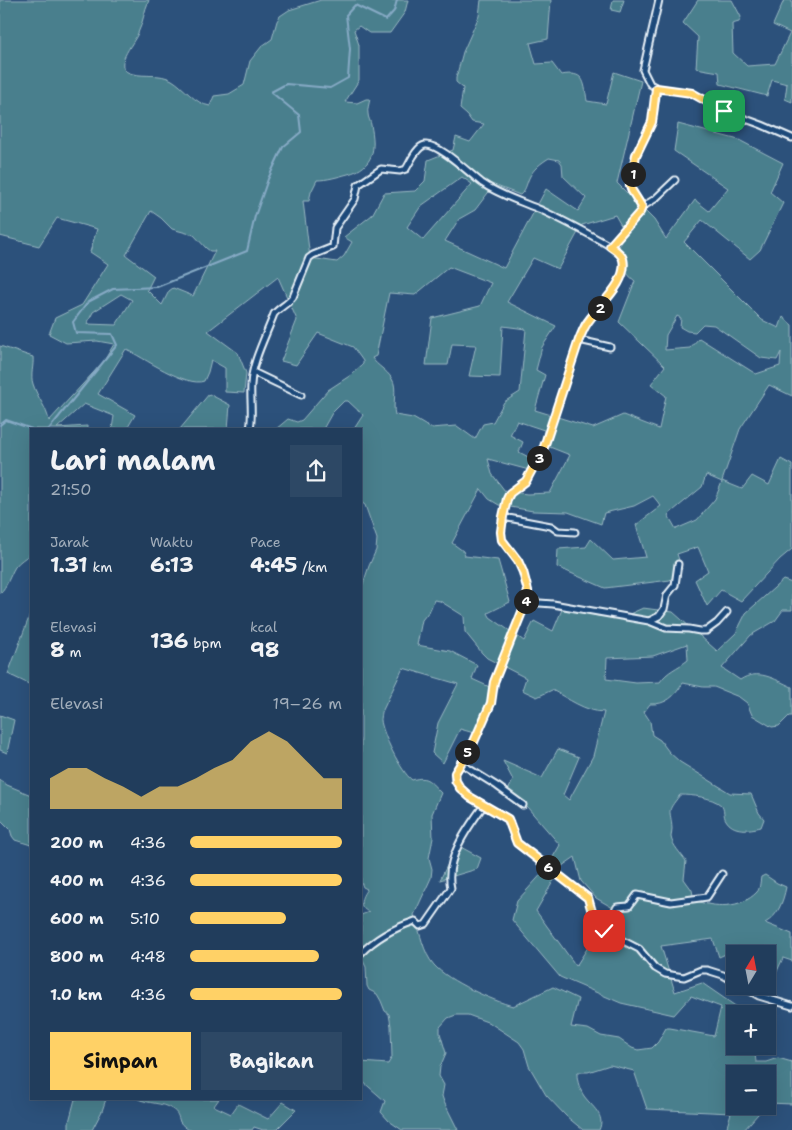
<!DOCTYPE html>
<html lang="id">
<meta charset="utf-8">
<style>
body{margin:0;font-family:"Shantell Sans",sans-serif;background:#2d4865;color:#f1f3f6;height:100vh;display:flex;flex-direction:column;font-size:19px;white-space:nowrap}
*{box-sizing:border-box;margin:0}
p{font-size:16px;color:#a2aebb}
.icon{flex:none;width:28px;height:28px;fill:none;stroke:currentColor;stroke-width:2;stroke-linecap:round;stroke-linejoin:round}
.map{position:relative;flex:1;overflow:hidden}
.details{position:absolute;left:30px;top:428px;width:332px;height:672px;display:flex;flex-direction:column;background:#213d5c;border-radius:0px;box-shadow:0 5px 20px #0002,0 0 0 1px #3e5672}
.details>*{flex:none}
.needle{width:32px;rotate:10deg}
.controls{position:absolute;left:726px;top:945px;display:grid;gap:10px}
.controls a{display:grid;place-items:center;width:50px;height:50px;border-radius:0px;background:#213d5c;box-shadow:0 5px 20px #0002,0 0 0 1px #3e5672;font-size:25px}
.pin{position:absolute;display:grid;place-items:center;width:42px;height:42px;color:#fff;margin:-21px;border-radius:10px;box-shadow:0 2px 8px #0006}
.km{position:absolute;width:25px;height:25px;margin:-12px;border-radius:50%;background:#222;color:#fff;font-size:14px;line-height:25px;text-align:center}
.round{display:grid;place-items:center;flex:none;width:52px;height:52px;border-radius:0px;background:#2d4865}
.head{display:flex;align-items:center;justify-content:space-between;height:85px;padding:0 20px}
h1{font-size:28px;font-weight:700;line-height:38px}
.figures{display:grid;grid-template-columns:repeat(3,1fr);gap:8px;height:85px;padding:5px 20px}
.figures div{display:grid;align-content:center}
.figures b{font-size:21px;font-weight:700}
.figures small{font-size:14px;font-weight:400}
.figures p{font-size:14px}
.chart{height:140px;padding:10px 20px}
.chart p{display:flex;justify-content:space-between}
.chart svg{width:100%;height:90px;margin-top:5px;fill:#ffd166;opacity:.7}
.action{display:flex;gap:10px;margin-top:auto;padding:10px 20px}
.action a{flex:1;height:58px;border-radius:0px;background:#ffd166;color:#111;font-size:20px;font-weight:700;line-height:58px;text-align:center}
.action a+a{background:#2d4865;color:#f1f3f6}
ul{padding:0 20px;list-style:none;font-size:16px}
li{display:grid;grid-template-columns:80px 60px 1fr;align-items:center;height:38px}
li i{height:12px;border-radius:6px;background:#ffd166}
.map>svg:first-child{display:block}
.green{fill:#4a7f8d;stroke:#99b8c2;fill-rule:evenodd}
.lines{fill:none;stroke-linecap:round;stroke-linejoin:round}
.stream{stroke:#86aac5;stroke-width:2}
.minor-casing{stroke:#e8f1f8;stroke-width:9}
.minor{stroke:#1f4a7a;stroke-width:5}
.route-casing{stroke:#fff;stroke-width:10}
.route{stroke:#ffd166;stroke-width:6}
</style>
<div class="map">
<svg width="792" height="1130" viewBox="0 0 792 1130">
<rect width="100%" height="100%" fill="#2c517b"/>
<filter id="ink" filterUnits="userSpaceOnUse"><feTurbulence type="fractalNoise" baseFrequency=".02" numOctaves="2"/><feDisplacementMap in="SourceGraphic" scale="10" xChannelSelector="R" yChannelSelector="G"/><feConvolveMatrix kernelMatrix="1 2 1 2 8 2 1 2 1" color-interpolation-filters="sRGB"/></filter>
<g filter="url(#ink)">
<path class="green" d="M0,0H149C144,11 143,23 138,33C134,44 109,69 133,74C146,77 160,73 172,80C184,87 195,104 210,106L214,96L229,94L244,85L250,61L262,46L272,39L277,21L280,16L289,10L321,0H408L405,12L390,33H369L359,26L354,30L359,45V80L345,102L357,103L366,99H370C369,104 367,110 368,114C368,118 371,122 371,125C376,149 374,167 348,174C337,177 327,180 317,180L311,192L309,201H303L310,258L337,262L344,256L352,242L344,237L372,215L384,193L415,191L425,181L428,160L453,150L456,137L470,142L484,124L472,122L467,115L460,109L463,88L456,82V78L463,52L479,16L481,0H551L548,39L530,43L536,64L552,63L561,75C584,71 584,80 587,101L606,104L614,72L641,81L617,183L654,220L666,239L695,200L709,211L728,188L674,151L678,124L739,140L783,163L770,192L783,203L760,250L750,259L702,220L684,242L762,320L779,328L783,317L792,325V396L769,385L740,429L722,481L742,489L752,476L769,485L781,459L792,465V549L780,559L741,601L721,590L707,606L695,580L708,571L698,547L677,554L682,569L670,580L605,588L557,567L558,549L586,547L591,539L613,560L646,557L636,525L661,506L653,496L634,506L604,513L601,524L568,512L533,511L499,505L489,499L481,489L452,543L463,551L465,556L498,560L510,602L488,613L490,617L524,641L534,621L553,631L563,607L598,616H625L643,608L673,612L717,651L736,633L746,613L783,580L792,583V610H783L775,621L751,635L722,668L740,680C758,668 774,679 792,687V716H789L779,726L772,727L752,715L747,703L739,697L714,687H703L683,683C675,696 666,705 650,704L644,712L650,721L652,735L660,740L669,752L680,762L730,793L751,794L759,813L764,819L761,827C749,830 733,832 726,820C723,816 725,809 721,805C712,797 691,795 680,795C665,814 671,808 672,829C672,832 671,834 671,837C672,845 682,855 686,861L684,879L692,890L694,900C714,908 741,909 757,892C760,889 760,882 761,877L765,875L777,883L786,887C783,902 778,916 765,923L792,934V961L783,958L773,980L768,978V954H743L739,948L719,957L713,939L661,946L675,992L702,983L747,1014H735V1046H754L756,1062H766L778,1058L792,1062V1104L768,1103V1074H735V1106H765L744,1130H726L731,1113L647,1109L634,1071L610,1065L588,1072H578L577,1074C577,1081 580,1090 584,1096C592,1107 606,1115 599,1130H583L566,1116L546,1095L529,1066L524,1049L519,1042L490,1023L468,1015H456L448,1018L440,1027V1033L446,1053L440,1067L439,1076L444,1085L442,1096L444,1102L458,1130H402L389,1121L381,1112L385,1101L361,1080V1062L388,1064L392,1057L391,1026L389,1014L385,1011L381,1001L377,994L369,990L367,986L366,967L361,957V915L369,912C357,907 361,897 367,889L363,887L361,882V590L369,566L376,550L377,539L365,505L361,502V429H354L363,415L348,401H344L332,413L323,429H276L288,419L297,422L302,420L328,390L351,375L363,364V361L353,347L318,333L296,365L281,361L297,320L278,277L208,331L238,353L246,373L244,393L225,392V368L211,360L208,372L204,381C187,388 142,357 126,349L98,394L135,415L128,427L130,429H112L114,416L84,404L57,428L87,426V429H31V553C26,558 19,561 15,567C10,575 7,587 0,593V346L33,357C34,366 30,375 33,384C37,397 47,408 49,421L104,361L114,344L97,341L66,343L49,334L55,318L82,305L108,264L90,252L97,229L57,218L39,246L0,236ZM549,158L559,160L562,164L563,176L586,198L578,211L546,189L504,268L445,241L459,219L475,210L494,185L520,195C526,190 526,185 529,178C533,169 541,163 549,158ZM462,177L472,184L423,240L407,227L421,206ZM151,211L161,218L172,229L194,235L206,248L210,251H215L193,296L173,288L169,291L162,305L147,290L154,276L126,255ZM615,215L622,227C619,251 614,264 635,281L619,322L665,366L651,384L666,396L659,429L623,415L593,428L535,410L545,375L536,370L542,347L556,326L507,302L533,258L558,269L582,225ZM449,267L491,283L480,306L432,318L426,365H448L452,344L476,345L469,376L500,377L503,326L526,329L520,392L504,402L493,422L483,424L475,439L457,426L430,428L413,418L395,415C392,404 398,388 392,379C387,370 377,366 372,358L376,356L389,293L415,295ZM121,294L132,300L116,325L87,324L93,312ZM677,316L681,318L680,327L687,331L695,332L703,324L714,325L761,358L777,360L781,352L780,366L756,374L699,338L690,348L665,350L666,335ZM517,421L544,430L542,444L570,455L550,493L527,494L505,491L492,474L488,459L529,470L534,460L519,452L523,442L510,435ZM706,475L722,482L715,499L697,520L676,529L668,515L702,487ZM434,600L440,601L464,616L465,632L482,653L487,658L526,678L522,690L537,697L552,690C567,698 586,712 604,712L593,756L569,800L563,795L579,757L558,749L542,778L503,761L513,780L507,793L527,807L560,845L546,869L517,901L512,920L560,977L621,1003L674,1015L691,996L721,1007L714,1036L670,1028H666L658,1042L652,1048L638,1050L632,1048L619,1039L601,1036L588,1029L571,1027L578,999L553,987L513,1006C493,1001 448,981 434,965C423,953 420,931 414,915L431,878L432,869L429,858L433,838L432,814L441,793C430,782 428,775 412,780C401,772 382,733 381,720C381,719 382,712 382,712L403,668L458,684L438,723L432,753L443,763L460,729L474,733L494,689L472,679L477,665L450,651L417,645L422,620L430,610ZM687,644L688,660C678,668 667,671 660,682L636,683L606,679L607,658L653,656ZM575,857L581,881L596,898L613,908L576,966L536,911L562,866Z
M613,0H624L620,12L611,10Z
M698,0H732L741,17L739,22L732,24L733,53L747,66L775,64L790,33L773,25L784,0H792V102L785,99L787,84L772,80L767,96L720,84L719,72L696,68L698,37L683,23Z
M209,394L230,405L228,429H180Z
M31,612V685L8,674Z
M0,715L14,720L7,753L0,750Z
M0,780L7,785L31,795V845L15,840L12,836L10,829L0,819Z
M457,845L481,858L477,869L440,880Z
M75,1099H106L102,1111L92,1130H69V1122Z
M138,1099H219L214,1106L231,1114L238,1104L268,1119L283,1102L296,1110L276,1130H263L254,1127L252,1130H189C186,1128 182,1125 180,1122C178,1116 178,1113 172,1109C161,1102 149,1104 138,1099Z"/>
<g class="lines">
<path class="stream" d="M0,425L6,420L32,429
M49,429L117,345L112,334L76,333L73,322L88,302L113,289L157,287L247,251L255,216L268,179L283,147L301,132L299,115L271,92L286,84L330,88L348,78L350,49L346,15L355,5L386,20L394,11L397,0"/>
<defs>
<path id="minor" d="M659,0L643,70L650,84L657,88L692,93L724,111L762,125L792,138
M657,88L652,122L636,155L630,185L632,191L642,207L640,212L610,246C615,249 621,253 623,259C629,284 596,307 585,325C583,330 581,335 579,340L544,447L526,481L510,493L507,499L503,517L501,532L502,540L518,561L523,572L528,591L526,602L494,682L491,703L473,744L455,773V781L460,788L470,797L508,819L517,843L588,898L594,919L604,931L639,949L655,968L665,974L684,977L701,970H707L723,975L735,982
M642,207L655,199L675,180
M579,340L610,347
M253,372L301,395
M250,429C253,414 250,400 251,385C252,361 266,336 274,314C280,307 288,304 293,297L309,258L313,255L333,247L335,228L355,199L358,185L381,169L400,171L406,169C410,163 416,147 425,145C439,143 470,174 482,183C499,195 522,202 541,210C565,221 587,233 610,246
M503,517L551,526L558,531L575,532
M526,602L553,604L649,621L666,628L689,629L700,631H706L717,623L727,612
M649,621L659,616L664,609L667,595L675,585L678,564
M460,763L497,786L523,805
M604,931L617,907L629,906L637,895L671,902L707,897L722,874
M361,953C377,937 394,928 415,921L420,926L426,924L451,888C444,860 468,827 484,805
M742,986L759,996L792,1006"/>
</defs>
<use href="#minor" class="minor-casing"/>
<use href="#minor" class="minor"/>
</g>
</g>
<g class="lines" filter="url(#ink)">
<defs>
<path id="route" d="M604,931L594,919L588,898L517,843L508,819L470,797L460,788L456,781L455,773L473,744L491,703L494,682L526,602L528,591L523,572L518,561L502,540L501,532L503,517L507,499L510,493L526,481L544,447L579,340C581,335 583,330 586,325C596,307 629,283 623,259C621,253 614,249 610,246L640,212L642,207L632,191L630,185L636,155L652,122L656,88L692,93L724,111"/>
</defs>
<use href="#route" class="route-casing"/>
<use href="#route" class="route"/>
</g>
</svg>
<div class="controls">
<a><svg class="needle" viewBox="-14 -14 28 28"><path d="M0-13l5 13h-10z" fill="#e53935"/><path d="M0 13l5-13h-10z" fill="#a2aebb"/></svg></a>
<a>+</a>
<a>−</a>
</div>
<div class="pin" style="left:724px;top:111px;background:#1e9e55"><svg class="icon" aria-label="arrive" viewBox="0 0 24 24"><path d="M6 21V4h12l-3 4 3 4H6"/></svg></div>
<div class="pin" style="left:604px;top:931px;background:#d93025"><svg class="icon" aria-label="check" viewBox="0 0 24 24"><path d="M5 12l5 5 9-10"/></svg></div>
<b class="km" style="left:633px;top:174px">1</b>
<b class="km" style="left:600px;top:308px">2</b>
<b class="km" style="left:539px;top:458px">3</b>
<b class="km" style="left:526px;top:601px">4</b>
<b class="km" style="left:467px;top:752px">5</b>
<b class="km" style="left:548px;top:867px">6</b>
<section class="details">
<div class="head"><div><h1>Lari malam</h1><p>21:50</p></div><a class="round"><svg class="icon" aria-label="share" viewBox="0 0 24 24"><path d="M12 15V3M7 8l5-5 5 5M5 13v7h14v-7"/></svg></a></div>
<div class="figures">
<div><p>Jarak</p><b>1.31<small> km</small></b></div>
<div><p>Waktu</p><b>6:13</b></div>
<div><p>Pace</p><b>4:45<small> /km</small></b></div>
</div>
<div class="figures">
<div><p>Elevasi</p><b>8<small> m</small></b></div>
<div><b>136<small> bpm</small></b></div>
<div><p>kcal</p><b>98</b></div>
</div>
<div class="chart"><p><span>Elevasi</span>19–26 m</p>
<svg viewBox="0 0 160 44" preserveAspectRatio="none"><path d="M0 44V29L10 24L20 24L30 29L40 33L50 38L60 33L70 33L80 29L90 24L100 20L110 11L120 6L130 11L140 20L150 29L160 29V44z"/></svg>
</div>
<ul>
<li><b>200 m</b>4:36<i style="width:100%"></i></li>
<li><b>400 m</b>4:36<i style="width:100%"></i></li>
<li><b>600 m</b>5:10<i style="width:63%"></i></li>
<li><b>800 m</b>4:48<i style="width:85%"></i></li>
<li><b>1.0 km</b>4:36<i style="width:100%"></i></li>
</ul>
<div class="action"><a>Simpan</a><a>Bagikan</a></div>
</section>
</div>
